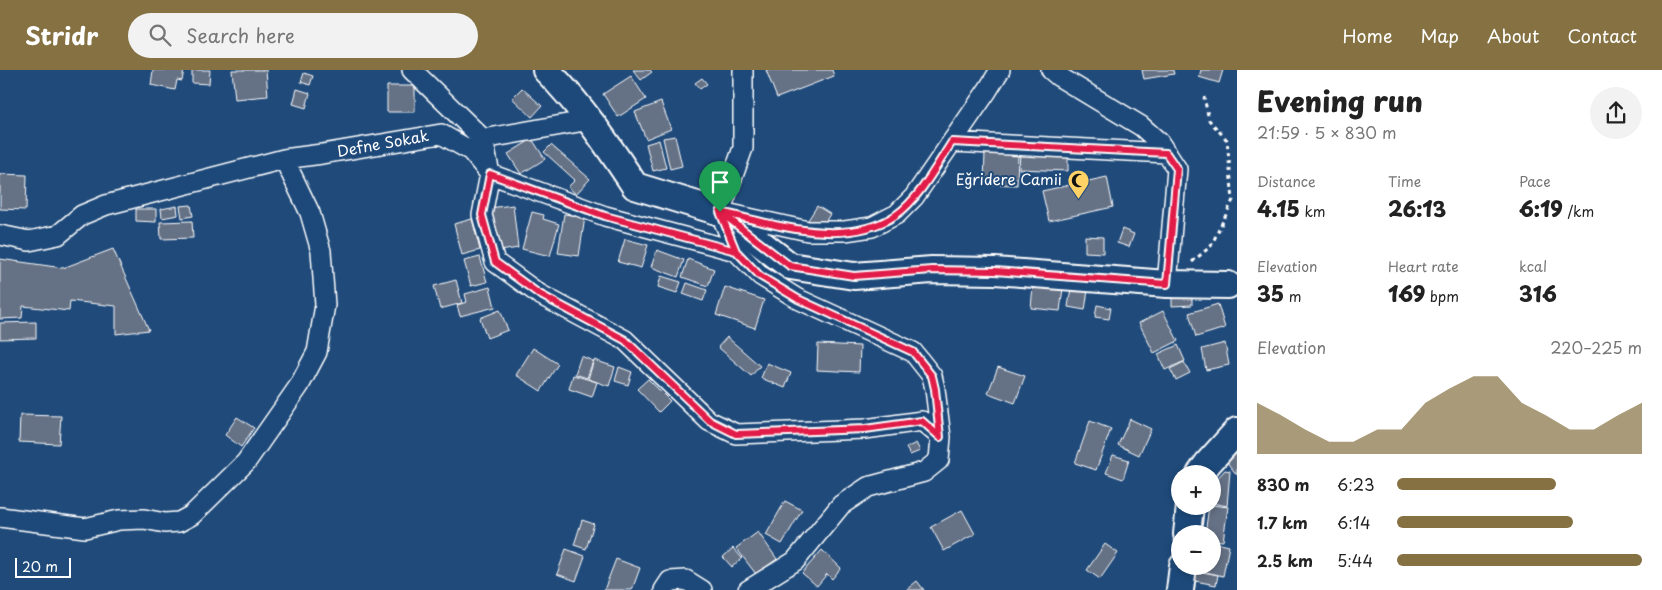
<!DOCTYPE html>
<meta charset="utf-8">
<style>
body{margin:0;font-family:"Playpen Sans",sans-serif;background:#f2f2f2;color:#222;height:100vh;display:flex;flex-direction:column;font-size:19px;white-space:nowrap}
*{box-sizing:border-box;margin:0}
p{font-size:16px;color:#767676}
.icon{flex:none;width:28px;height:28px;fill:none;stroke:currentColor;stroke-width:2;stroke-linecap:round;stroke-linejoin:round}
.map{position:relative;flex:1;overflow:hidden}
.sheet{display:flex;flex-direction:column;background:#fff;width:425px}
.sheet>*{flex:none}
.controls{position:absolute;left:1171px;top:395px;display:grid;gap:10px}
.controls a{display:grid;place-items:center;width:50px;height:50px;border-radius:50%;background:#fff;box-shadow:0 2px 8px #0003;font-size:25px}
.scale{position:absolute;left:15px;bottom:12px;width:56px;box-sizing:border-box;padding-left:5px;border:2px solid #fff;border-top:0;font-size:14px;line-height:18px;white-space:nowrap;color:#fff;-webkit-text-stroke:4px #1f4a7a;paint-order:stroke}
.pin{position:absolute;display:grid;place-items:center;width:42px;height:42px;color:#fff;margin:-51px -21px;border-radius:50% 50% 50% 0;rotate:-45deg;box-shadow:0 0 5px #0007}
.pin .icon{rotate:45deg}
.round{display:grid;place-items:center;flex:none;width:52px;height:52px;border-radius:26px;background:#f2f2f2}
.head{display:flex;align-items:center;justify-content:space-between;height:85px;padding:0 20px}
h1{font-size:28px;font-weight:800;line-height:38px}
.figures{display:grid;grid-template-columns:repeat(3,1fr);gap:8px;height:85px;padding:5px 20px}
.figures div{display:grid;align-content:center}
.figures b{font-size:21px;font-weight:800}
.figures small{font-size:14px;font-weight:400}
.figures p{font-size:14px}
.chart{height:140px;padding:10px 20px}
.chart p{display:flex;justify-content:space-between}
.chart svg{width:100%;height:90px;margin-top:5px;fill:#857141;opacity:.7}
ul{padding:0 20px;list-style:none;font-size:16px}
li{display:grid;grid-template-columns:80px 60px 1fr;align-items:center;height:38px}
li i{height:12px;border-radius:6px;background:#857141}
header{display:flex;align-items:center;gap:30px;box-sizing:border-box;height:70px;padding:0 25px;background:#857141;color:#fff}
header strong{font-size:24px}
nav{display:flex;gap:28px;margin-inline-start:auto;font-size:18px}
.search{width:350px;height:45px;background:#f2f2f2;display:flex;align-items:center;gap:12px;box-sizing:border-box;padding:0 18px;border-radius:28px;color:#767676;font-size:19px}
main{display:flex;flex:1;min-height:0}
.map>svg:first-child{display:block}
.building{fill:#657185;stroke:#fff}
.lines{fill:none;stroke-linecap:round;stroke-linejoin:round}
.street-casing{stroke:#fff;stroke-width:22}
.secondary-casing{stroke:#fff;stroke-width:30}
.path{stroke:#fff;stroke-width:3;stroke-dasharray:4 4;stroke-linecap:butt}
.street{stroke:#1f4a7a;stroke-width:19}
.secondary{stroke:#1f4a7a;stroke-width:26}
.route-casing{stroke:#fff;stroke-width:10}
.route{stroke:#e11d48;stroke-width:6}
.labels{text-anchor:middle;stroke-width:4;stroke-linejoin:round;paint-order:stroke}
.street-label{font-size:15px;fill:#fff;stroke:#1f4a7a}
.poi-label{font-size:15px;fill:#fff;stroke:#1f4a7a;text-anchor:end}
</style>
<header>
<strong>Stridr</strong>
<div class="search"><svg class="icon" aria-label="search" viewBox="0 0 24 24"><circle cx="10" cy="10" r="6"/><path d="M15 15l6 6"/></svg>Search here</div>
<nav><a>Home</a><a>Map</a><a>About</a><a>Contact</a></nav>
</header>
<main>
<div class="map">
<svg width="1237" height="520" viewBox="0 0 1237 520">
<rect width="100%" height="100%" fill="#1f4a7a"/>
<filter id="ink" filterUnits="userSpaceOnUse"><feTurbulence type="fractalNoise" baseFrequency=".02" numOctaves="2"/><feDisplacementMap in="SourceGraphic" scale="10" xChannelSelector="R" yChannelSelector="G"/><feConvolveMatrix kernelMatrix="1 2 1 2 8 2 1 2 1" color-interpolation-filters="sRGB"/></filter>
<g filter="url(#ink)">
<path class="building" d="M153,0H184L182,11L177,10L175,20L151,15Z
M192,0H210L209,14L192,13Z
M232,0H266L268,26L235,29Z
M633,0H650L652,2L641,10Z
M766,0H832L834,6L777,28Z
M1142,0H1173L1174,4L1144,9Z
M1201,0H1223L1219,13L1199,7Z
M304,3L313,6L310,15L301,12Z
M631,6L646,29L618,47L603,24Z
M702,8L707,14L700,19L695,13Z
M387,16H415V42H387Z
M522,18L542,36L532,47L512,28Z
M297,19L310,23L306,38L293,34Z
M661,32L671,59L646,69L635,42Z
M675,66L682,96L670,99L663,68Z
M532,69L545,89L521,104L508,84Z
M659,70L666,98L653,101L646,74Z
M551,75L590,109L576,124L568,117L575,110L544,82Z
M985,82L1018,83L1017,115L984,114Z
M1020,83L1068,84V101L1019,99Z
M0,104L27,105L26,140L0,139Z
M1107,107L1113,137L1049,151L1042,121Z
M191,135L193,146L182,148L180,136Z
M513,135L518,178L495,182L489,138Z
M177,136L178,145L162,148L161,139Z
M817,136L830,144L821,159L808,150Z
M136,139H156V152L136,151Z
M532,142L544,145L543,149L559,154L550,186L522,179Z
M564,144L585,147L579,186L558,183Z
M472,149L480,180L462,185L454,154Z
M192,151L193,168L161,169L160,152Z
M1122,159L1134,164L1129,177L1117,173Z
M1085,166L1103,167V183L1085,182Z
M625,169L648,175L641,198L618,192Z
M113,179L149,260L116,264V236L70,231L69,241L23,236L22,248L0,249V189L63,198Z
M657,180L684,190L678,207L651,197Z
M480,187L487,212L471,216L464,191Z
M688,189L714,199L708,216L682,207Z
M661,206L681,212L677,223L658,217Z
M456,210L462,233L440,239L434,216Z
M687,213L707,220L703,231L683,224Z
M1033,215L1063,218L1060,241L1031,238Z
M490,217L495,237L460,246L457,235L467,232L465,224Z
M725,217L764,230L755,258L716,245Z
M1071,218L1088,220L1085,240L1068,237Z
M1172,223H1192V235L1172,236Z
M1218,234L1225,258L1196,267L1189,243Z
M1097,235L1111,238L1109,249L1095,247Z
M500,240L508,260L487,268L480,248Z
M1163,241L1178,271L1154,283L1139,253Z
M36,252V268L0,269V253Z
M727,267L760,296L751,306L718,277Z
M1225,273L1229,295L1206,300L1202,279Z
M818,274L860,276L859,302L817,300Z
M1178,275L1185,291L1165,300L1158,284Z
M533,278L558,294L541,321L516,305Z
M581,286L593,291L587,308L575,304Z
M594,290L615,297L609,316L588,309Z
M1184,292L1190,303L1176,310L1170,299Z
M767,293L791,303L785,318L761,308Z
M619,297L632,302L628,315L615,311Z
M998,297L1025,306L1015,333L988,323Z
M573,305L597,312L592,327L569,319Z
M648,309L670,331L659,342L637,319Z
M20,345L61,346L59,374L19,372Z
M237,347L254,358L241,377L225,365Z
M1130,349L1151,359L1139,385L1118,375Z
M1090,351L1111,359L1096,400L1075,393Z
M916,373L920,381L910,385L906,378Z
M1237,379V405L1225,390Z
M1113,385L1129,390L1123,409L1106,403Z
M1225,400L1230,401L1227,436L1212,433V414Z
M785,431L802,440L782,474L766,465Z
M1212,435L1228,437L1223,471L1212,470V464H1205L1209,436Z
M962,440L975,464L944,481L931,457Z
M582,450L594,454L586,479L574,475Z
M758,462L777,489L756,504L736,478Z
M1212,472L1229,476L1223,506L1198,500L1199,496H1212Z
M1105,474L1118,483L1100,509L1087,500Z
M733,478L742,488L732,497L723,487Z
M566,479L585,486L576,511L557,504Z
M822,480L841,498L832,509L827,504L817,516L802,503Z
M616,489L640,498L632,520H604Z
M1197,501L1218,505L1216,515L1195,511Z
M917,511L924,520H906Z"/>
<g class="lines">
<defs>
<path id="street" d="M412,0L483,69L490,104L605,146L736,181
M1051,0L1058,6L1141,56L1159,72L1177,99L1167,214
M483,69L590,50
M953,72L1167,83
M726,143L808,161H845L872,157L897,144L914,127L987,21L1000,0
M0,165L29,171L58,165L82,145L106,135L284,89L322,84L441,64L471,81L490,104L482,145L495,192L539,224L625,270L709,351L736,364L865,359L922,351L941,367L935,319L932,306L913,282L798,229L761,206L736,181L720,142L743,78V0
M0,447L85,458L119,450L144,449L165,453L179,452L192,445L246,392L299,316L317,282L325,235L321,181L310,143L284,89
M664,520L670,511L686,510L702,520
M748,520L795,491L841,435L868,417L924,402L939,390L941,367"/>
<path id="secondary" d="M546,0C581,35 608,75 635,116L720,142L790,196L854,206L932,200L995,201L1167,214L1228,215
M1200,404L1208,393L1237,361
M1187,464L1190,436
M1180,520L1183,496"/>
</defs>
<use href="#street" class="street-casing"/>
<use href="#secondary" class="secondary-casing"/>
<path class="path" d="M1192,192L1211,176L1233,130L1227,70L1209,50L1204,27"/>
<use href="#street" class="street"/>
<use href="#secondary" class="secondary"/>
</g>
</g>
<g class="lines" filter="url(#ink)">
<defs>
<path id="route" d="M720,142L736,181L605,146L490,104L482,145L495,192L539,224L625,270L710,351L736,364L865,359L922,351L940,367L935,319L932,306L913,282L798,229L760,206L736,181L720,142L790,196L854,206L932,200L995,201L1167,214L1177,99L1166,83L952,72C937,95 919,129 896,145C845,179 774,154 720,142"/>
</defs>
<use href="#route" class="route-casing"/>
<use href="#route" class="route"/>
</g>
<defs>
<symbol id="mosque-pin" viewBox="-11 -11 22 30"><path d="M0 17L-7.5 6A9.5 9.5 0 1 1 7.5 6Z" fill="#ffd166" stroke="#1f4a7a"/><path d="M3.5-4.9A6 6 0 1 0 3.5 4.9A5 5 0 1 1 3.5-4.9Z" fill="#111"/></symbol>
</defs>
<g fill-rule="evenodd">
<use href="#mosque-pin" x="1066" y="98" width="25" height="34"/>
</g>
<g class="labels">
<g class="street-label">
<text transform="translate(383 74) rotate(-10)" y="5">Defne Sokak</text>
</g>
<g class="poi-label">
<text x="1062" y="115">Eğridere Camii</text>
</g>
</g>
</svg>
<div class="controls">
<a>+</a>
<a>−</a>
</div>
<div class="scale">20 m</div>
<div class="pin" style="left:720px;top:142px;background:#1e9e55"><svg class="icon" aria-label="arrive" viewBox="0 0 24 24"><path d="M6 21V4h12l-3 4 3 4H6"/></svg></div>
</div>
<section class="sheet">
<div class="head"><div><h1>Evening run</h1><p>21:59 · 5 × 830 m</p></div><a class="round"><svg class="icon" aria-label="share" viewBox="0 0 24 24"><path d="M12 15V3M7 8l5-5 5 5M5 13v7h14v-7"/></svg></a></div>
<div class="figures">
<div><p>Distance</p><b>4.15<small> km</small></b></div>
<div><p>Time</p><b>26:13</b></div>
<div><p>Pace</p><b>6:19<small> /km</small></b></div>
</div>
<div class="figures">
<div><p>Elevation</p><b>35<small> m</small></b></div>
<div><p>Heart rate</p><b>169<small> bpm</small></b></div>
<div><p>kcal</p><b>316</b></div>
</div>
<div class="chart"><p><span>Elevation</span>220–225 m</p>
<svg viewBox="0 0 160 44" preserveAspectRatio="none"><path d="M0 44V19L10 25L20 32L30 38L40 38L50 32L60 32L70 19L80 12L90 6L100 6L110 19L120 25L130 32L140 32L150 25L160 19V44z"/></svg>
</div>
<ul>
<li><b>830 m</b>6:23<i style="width:65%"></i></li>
<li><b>1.7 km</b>6:14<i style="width:72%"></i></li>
<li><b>2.5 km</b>5:44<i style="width:100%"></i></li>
</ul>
</section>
</main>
